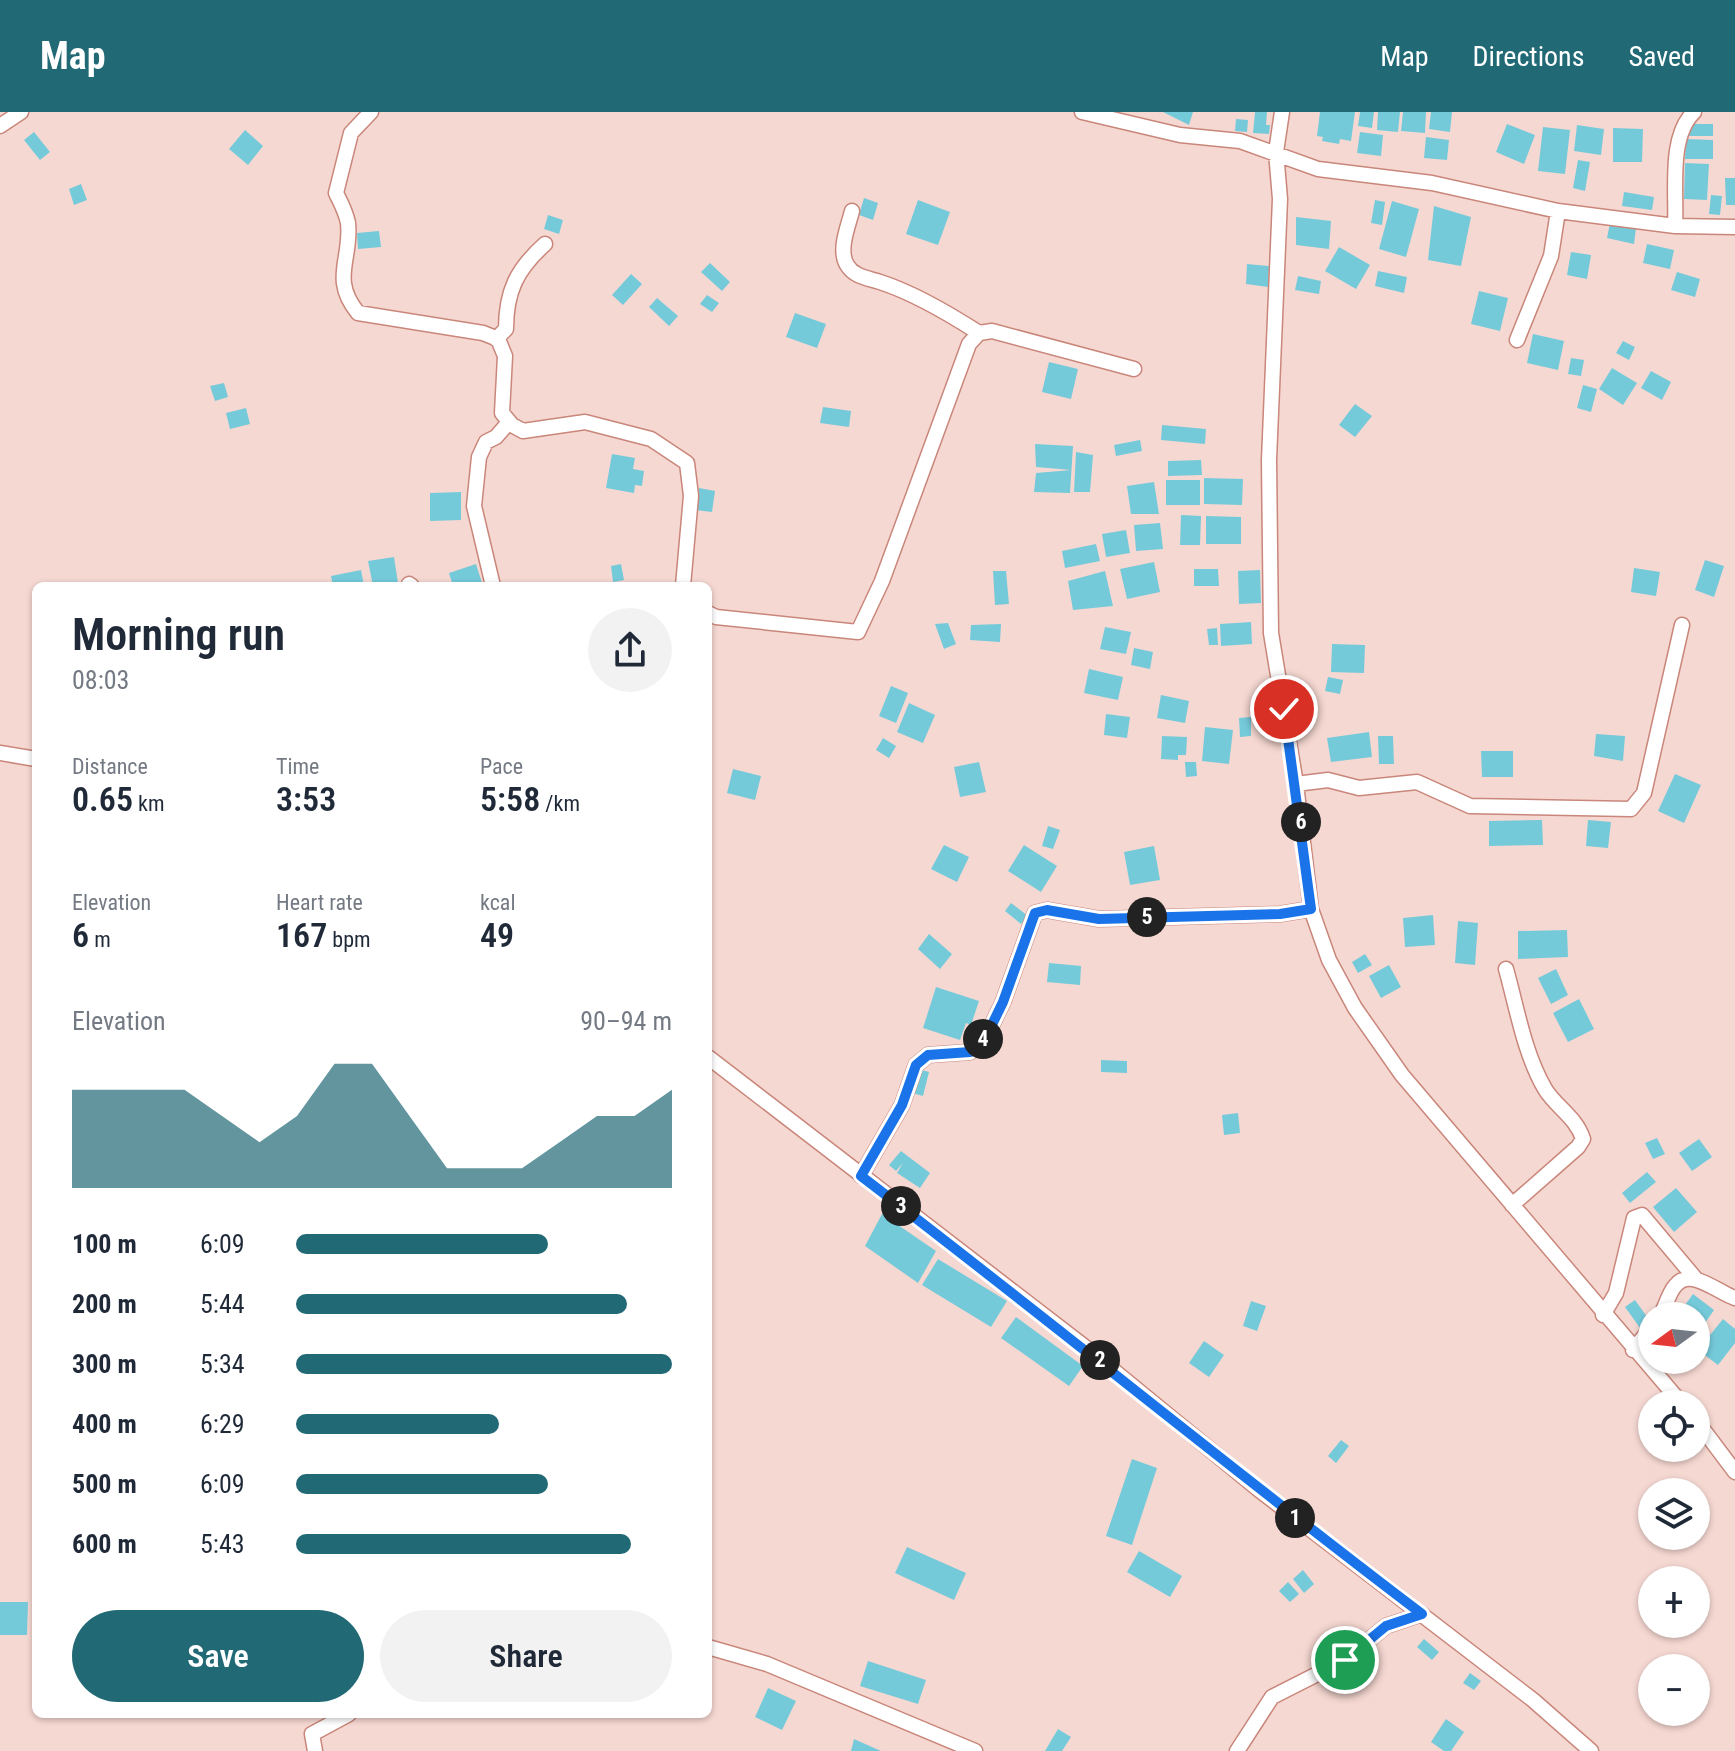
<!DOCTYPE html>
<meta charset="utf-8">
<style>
body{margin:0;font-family:"Roboto Condensed",sans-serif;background:#f2f2f3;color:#1f2937;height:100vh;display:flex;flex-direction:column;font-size:30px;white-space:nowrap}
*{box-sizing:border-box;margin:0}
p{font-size:26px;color:#747a83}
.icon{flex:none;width:44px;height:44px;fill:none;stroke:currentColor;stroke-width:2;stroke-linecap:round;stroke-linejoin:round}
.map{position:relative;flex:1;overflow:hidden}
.side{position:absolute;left:32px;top:470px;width:680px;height:1136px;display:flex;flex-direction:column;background:#fff;border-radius:12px;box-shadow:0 2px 6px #0004}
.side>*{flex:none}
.needle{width:52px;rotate:255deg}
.buttons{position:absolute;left:1638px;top:1190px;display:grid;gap:16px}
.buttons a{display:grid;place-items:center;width:72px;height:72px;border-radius:50%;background:#fff;box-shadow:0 2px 6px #0004;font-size:40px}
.pin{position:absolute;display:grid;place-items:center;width:68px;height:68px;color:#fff;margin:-34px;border:4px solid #fff;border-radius:50%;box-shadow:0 2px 8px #0007}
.km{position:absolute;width:40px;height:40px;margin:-20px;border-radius:50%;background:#222;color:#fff;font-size:22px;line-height:40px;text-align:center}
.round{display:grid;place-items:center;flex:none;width:84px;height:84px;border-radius:42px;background:#f2f2f3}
.summary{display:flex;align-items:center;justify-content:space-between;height:136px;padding:0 40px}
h1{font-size:44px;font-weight:600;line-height:60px}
.stats{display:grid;grid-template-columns:repeat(3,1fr);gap:12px;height:136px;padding:8px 40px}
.stats div{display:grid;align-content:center}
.stats b{font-size:34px;font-weight:600}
.stats small{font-size:22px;font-weight:400}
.stats p{font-size:22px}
.chart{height:224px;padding:16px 40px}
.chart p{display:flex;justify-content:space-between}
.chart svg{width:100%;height:144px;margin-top:8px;fill:#206975;opacity:.7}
.action{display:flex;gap:16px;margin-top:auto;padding:16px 40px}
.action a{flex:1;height:92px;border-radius:48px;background:#206975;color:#fff;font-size:32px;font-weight:600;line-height:92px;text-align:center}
.action a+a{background:#f2f2f3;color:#1f2937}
ul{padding:0 40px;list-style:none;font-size:26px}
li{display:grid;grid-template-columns:128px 96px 1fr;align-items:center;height:60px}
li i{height:20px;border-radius:10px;background:#206975}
header{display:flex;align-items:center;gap:48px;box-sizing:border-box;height:112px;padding:0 40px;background:#206975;color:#fff}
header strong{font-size:38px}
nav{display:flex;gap:44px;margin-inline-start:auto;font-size:28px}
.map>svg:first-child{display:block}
.building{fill:#75cada}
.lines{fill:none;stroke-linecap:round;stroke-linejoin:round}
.street-casing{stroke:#c9867a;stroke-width:17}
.street{stroke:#fff;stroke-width:14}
.route-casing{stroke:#fff;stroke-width:16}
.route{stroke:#1a73e8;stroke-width:10}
</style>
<header>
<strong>Map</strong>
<nav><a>Map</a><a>Directions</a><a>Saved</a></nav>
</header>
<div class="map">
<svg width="1735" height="1639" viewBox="0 0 1735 1639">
<rect width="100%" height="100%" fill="#f6d8d2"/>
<path class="building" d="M1163,0H1193L1189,13Z
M1255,0H1267L1266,13H1270L1269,22L1253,21Z
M1320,0H1355L1351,29L1340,27L1339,32L1322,29L1323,25L1317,24Z
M1360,0H1374L1372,16L1358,14Z
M1378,0H1400L1398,20L1377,18Z
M1403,0H1426L1425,21L1401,19Z
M1431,0H1452L1450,20L1429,17Z
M1236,7L1248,8L1247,20L1235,19Z
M1507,12L1535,23L1524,52L1496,40Z
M1686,12H1713V24H1687Z
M1577,13L1604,17L1601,43L1574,39Z
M1543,15L1570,18L1565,62L1538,59Z
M1613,16L1643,17L1642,50H1613Z
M245,18L263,34L248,53L229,37Z
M34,20L50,40L40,48L24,28Z
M1360,20L1383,23L1381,44L1357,41Z
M1426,25L1449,28L1447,48L1424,46Z
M1686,27L1713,28V47H1685Z
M1578,48L1590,50L1585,79L1573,76Z
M1685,51L1709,52L1707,88L1684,87Z
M1725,66H1735V93H1726Z
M81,72L87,88L74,93L69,77Z
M1624,80L1654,85L1652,98L1622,94Z
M1711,83L1722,84L1720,103L1709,102Z
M864,86L878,91L873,108L859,103Z
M918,88L950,100L938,133L906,122Z
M1375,88L1385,90L1382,113L1371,111Z
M1392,89L1419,97L1406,145L1379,137Z
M1434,94L1471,105L1461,154L1428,148Z
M548,103L563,108L559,122L544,117Z
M1296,105L1331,109L1329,137L1296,133Z
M1610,111L1636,116L1634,132L1607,126Z
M379,119L381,135L358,137L357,121Z
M1647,132L1674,138L1670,157L1643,151Z
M1339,135L1370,153L1356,177L1325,159Z
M1571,140L1591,143L1587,167L1567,163Z
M710,151L730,170L722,179L701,160Z
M1247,152L1269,154L1268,175L1246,172Z
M1378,159L1407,165L1404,181L1375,174Z
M1677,160L1700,167L1695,185L1671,178Z
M631,162L642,172L623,193L612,183Z
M1298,164L1321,169L1319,182L1295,178Z
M1479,179L1508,186L1500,219L1471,212Z
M707,183L719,191L712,200L700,192Z
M657,186L678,204L669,214L649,195Z
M795,201L826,212L817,236L786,225Z
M1533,222L1564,229L1558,258L1527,251Z
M1623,229L1635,235L1629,248L1616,241Z
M1571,246L1584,248L1581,264L1568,262Z
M1049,250L1078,257L1071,287L1042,280Z
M1612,256L1637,271L1623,293L1599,277Z
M1651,259L1671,270L1662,288L1641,276Z
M224,271L228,285L215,289L210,274Z
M1583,273L1597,277L1591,300L1577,296Z
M1355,292L1372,304L1355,325L1339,313Z
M823,295L851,299L849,315L820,311Z
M246,296L250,312L230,317L226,301Z
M1162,313L1206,317L1205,332L1161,328Z
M1140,328L1142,339L1116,344L1114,333Z
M1035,332L1073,334L1070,381L1034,380L1036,361L1071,358L1036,355Z
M1076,340L1093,343L1090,380H1074Z
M612,342L635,346L633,357L644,359L642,374L635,373L634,381L606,376Z
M1201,348L1202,363L1168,364V349Z
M1204,366L1243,367L1242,393L1204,392Z
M1166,368H1200V393H1166Z
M1154,370L1159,402H1131L1127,374Z
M699,376L715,379L712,400L695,398Z
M461,380V408L430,409V381Z
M1181,403L1201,404L1200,433H1180Z
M1206,404L1241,405V432H1206Z
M1160,411L1163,437L1136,439L1134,413Z
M1126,418L1130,441L1106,445L1102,422Z
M1096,432L1100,449L1065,456L1062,439Z
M394,445L398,471L373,474L368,449Z
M1705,448L1724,454L1714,485L1695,478Z
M1154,450L1160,480L1127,487L1120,457Z
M476,452L483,474H453L449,461Z
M621,452L624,468L613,470L611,454Z
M1634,456L1660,460L1656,484L1631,480Z
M1194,457H1218L1219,474H1194Z
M361,458L364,474H333L331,464Z
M1260,458L1261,491L1239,492L1238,459Z
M993,459H1006L1009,492L995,493Z
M1105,459L1113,494L1073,498L1068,469Z
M1251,510L1252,532L1221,534L1220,512Z
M948,511L956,532L944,537L935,512Z
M1001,512L1000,530L970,528L971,513Z
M1105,515L1131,520L1126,542L1100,537Z
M1217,516L1218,533H1209L1207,517Z
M1332,532L1365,533L1364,561L1331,560Z
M1134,536L1153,540L1150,557L1131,553Z
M1089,557L1123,565L1118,588L1084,581Z
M1328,565L1343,568L1340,582L1325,579Z
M891,574L908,581L896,611L879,604Z
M1161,583L1189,589L1185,611L1157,606Z
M909,591L935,603L923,631L897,620Z
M1106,602L1130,605L1127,626L1104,623Z
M1251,605V624L1240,625L1239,606Z
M1205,615L1233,618L1229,652L1202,649Z
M1369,620L1372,645L1331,650L1327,626Z
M1596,622L1625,624L1623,649L1594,644Z
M1162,624L1187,625L1186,643H1178V648L1161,647Z
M1378,624H1393L1394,652H1379Z
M883,626L896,634L889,646L876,638Z
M1481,639H1513V665H1482Z
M979,650L986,680L960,685L954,655Z
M1185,650H1196L1197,664L1186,665Z
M733,657L761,664L755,688L727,681Z
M1675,662L1701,673L1684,711L1658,699Z
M1542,708L1543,733L1489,734V709Z
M1588,708L1611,710L1608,736L1586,734Z
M1048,714L1060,718L1053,737L1042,734Z
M944,733L969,745L957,770L931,757Z
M1024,733L1057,754L1041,780L1008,759Z
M1154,734L1160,768L1130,773L1124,740Z
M1011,791L1028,804L1021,812L1005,799Z
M1433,803L1435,833L1405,835L1403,806Z
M1458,809L1478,811L1475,853L1455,851Z
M1567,818L1568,845L1518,847V819Z
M929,822L952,842L940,857L918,837Z
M1365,842L1372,853L1358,861L1352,850Z
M1049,851L1081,854L1080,873L1047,870Z
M1389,853L1401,875L1381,886L1369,864Z
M1556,857L1568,883L1551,892L1538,866Z
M936,875L979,889L971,913L966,911L960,928L923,916Z
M1579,887L1594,917L1568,930L1553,901Z
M1101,948L1127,949V961L1101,960Z
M918,957L929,960L923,984L912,981Z
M1238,1001L1240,1021L1224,1023L1222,1003Z
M1657,1026L1665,1042L1653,1047L1645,1031Z
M1699,1027L1712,1045L1692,1059L1679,1041Z
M901,1039L930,1061L920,1076L897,1061L903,1051L896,1059L889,1053Z
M1647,1060L1656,1070L1630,1091L1622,1081Z
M1676,1076L1697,1100L1674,1120L1653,1095Z
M882,1102L936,1139L918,1171L865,1134Z
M938,1147L1007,1189L991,1215L922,1173Z
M1693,1182L1714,1198L1696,1224V1204H1677Z
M1635,1188L1650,1209L1640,1216L1625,1195Z
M1251,1189L1266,1194L1257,1219L1243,1214Z
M1016,1205L1083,1254L1069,1274L1001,1226Z
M1723,1207L1735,1217V1231L1718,1253L1698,1238Z
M1204,1229L1224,1243L1209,1265L1189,1251Z
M1341,1328L1349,1334L1336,1351L1328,1344Z
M1132,1347L1157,1356L1132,1433L1106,1424Z
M907,1435L966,1461L954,1488L895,1461Z
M1139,1439L1182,1464L1170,1485L1127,1460Z
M1303,1458L1314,1472L1304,1481L1293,1467Z
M1288,1470L1299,1482L1290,1490L1279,1479Z
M0,1490H28L27,1523H0Z
M1424,1527L1439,1540L1432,1548L1417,1535Z
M868,1549L926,1568L918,1592L860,1574Z
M1470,1561L1481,1569L1474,1578L1463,1571Z
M768,1576L796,1589L782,1618L755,1605Z
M1446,1607L1464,1620L1451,1639H1444L1431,1630Z
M1058,1617L1071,1625L1062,1639H1045Z
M854,1627L881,1639H851Z"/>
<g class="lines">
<defs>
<path id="street" d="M371,0L351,21L336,81C341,91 346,100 348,111C352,147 330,167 358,201L483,221L498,227L505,244L502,301L512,313L523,319L585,310L651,327L687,351L691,384L683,474
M1082,0L1180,23L1240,29L1318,57L1432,71L1558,99L1675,114L1735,115
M1282,0L1276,40L1280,87L1269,348L1271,521L1296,672L1311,797L1329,848L1355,896L1402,963L1682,1292
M0,14L21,0
M852,99C848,115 838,138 847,153C854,165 868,166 880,170C914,181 948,201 979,221
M1675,114C1677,79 1668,25 1694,0
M496,227L506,217C506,179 517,157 545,132
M1517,228L1551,144L1558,99
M409,472L412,474
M493,474L474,394L479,345L486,330L496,325L509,310
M708,501L716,505L858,520L882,469L969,232L979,221L992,219L1134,257
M0,641L36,647
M1296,672L1328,668L1359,676L1417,670L1470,694L1631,697L1644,681L1682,513
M1506,857C1517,896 1524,941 1545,977C1556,995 1576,1005 1583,1027L1578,1035L1512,1093
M708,945L1085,1235L1258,1377L1533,1588L1591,1639
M861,1064L902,993L916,953L928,943L970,940L986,925L1003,890L1035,801L1047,798L1099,807L1280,802L1311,797
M1603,1203L1616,1181L1634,1106L1642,1103L1695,1166
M1660,1204C1666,1195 1668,1182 1675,1174C1690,1154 1718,1181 1735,1186
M1633,1238L1652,1215
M1696,1308L1735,1360
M708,1535L767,1552L975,1639
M315,1639L312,1622L349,1602
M1237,1639L1272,1585L1345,1548L1386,1514L1422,1502"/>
</defs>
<use href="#street" class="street-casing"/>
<use href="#street" class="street"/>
</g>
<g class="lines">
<defs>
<path id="route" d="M1284,597L1311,797L1280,802L1099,807L1047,798L1035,801L1003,890L986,925L970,940L928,943L916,953L902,993L861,1064C1050,1208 1233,1359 1422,1502L1386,1514L1345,1548"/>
</defs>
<use href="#route" class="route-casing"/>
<use href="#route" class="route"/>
</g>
</svg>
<div class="buttons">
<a><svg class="needle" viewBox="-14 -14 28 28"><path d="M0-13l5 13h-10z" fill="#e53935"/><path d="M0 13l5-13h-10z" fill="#747a83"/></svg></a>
<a><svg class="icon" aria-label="locate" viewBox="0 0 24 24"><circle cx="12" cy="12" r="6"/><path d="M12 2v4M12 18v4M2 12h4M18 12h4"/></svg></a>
<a><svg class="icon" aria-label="layers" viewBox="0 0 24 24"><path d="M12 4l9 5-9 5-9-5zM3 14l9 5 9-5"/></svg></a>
<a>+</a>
<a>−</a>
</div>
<div class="pin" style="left:1345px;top:1548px;background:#1e9e55"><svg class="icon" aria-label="arrive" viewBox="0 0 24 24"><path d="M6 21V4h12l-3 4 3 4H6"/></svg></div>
<div class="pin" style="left:1284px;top:597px;background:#d93025"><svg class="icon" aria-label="check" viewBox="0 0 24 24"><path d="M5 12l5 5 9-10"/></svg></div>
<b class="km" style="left:1295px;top:1406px">1</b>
<b class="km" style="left:1100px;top:1248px">2</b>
<b class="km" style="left:901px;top:1094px">3</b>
<b class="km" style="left:983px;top:927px">4</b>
<b class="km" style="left:1147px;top:805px">5</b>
<b class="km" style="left:1301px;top:710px">6</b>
<section class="side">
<div class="summary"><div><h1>Morning run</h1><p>08:03</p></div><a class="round"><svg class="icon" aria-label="share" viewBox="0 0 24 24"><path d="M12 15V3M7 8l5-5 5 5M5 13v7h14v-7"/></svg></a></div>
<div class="stats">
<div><p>Distance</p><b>0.65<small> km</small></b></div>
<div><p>Time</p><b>3:53</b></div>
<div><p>Pace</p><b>5:58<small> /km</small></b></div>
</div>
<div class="stats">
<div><p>Elevation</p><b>6<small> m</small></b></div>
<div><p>Heart rate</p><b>167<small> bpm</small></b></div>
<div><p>kcal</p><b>49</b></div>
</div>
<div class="chart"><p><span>Elevation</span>90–94 m</p>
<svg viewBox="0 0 160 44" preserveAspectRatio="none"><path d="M0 44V14L10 14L20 14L30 14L40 22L50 30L60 22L70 6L80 6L90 22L100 38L110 38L120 38L130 30L140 22L150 22L160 14V44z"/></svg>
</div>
<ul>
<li><b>100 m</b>6:09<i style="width:67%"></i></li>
<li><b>200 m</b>5:44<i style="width:88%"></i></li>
<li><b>300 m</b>5:34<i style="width:100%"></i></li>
<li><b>400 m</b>6:29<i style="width:54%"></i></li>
<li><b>500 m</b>6:09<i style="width:67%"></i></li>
<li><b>600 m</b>5:43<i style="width:89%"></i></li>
</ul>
<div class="action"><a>Save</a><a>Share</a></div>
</section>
</div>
